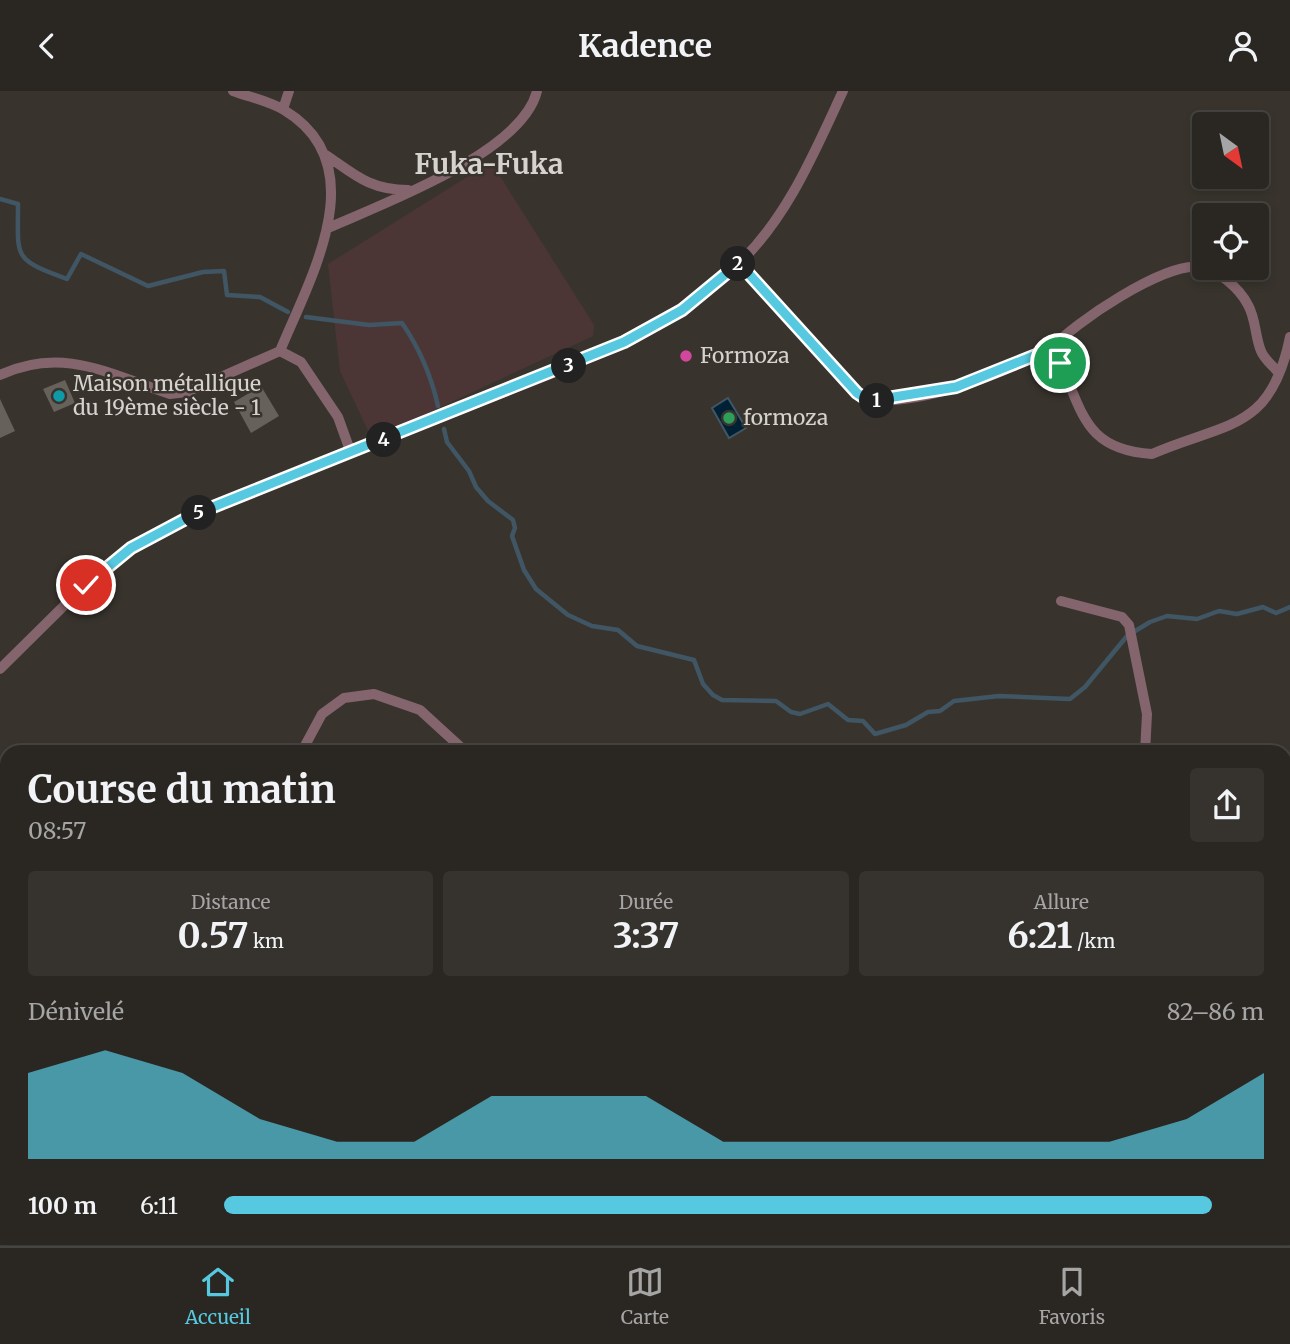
<!DOCTYPE html>
<html lang="fr">
<meta charset="utf-8">
<style>
body{margin:0;font-family:Merriweather,serif;background:#36332f;color:#f1f3f6;height:100vh;display:flex;flex-direction:column;font-size:26px;white-space:nowrap}
*{box-sizing:border-box;margin:0}
p{font-size:23px;color:#a5a5a5}
.icon{flex:none;width:38px;height:38px;fill:none;stroke:currentColor;stroke-width:2;stroke-linecap:round;stroke-linejoin:round}
.map{position:relative;flex:1;overflow:hidden}
.details{position:absolute;left:0px;top:654px;width:1292px;height:500px;display:flex;flex-direction:column;background:#2a2722;border-radius:21px 21px 0 0;box-shadow:0 4px 10px #0003,0 0 0 2px #464440}
.details>*{flex:none}
.needle{width:46px;rotate:147deg}
.controls{position:absolute;left:1192px;top:21px;display:grid;gap:14px}
.controls a{display:grid;place-items:center;width:77px;height:77px;border-radius:7px;background:#2a2722;box-shadow:0 4px 10px #0003,0 0 0 2px #464440;font-size:35px}
.pin{position:absolute;display:grid;place-items:center;width:60px;height:60px;color:#fff;margin:-30px;border:4px solid #fff;border-radius:50%;box-shadow:0 2px 7px #0007}
.km{position:absolute;width:35px;height:35px;margin:-18px;border-radius:50%;background:#222;color:#fff;font-size:19px;line-height:35px;text-align:center}
.round{display:grid;place-items:center;flex:none;width:74px;height:74px;border-radius:7px;background:#36332f}
.summary{display:flex;align-items:center;justify-content:space-between;height:119px;padding:0 28px}
h1{font-size:38px;font-weight:700;line-height:52px}
.figures{display:grid;grid-template-columns:repeat(3,1fr);gap:10px;height:119px;padding:7px 28px}
.figures div{display:grid;align-content:center;border-radius:7px;background:#36332f;text-align:center}
.figures b{font-size:35px;font-weight:700}
.figures small{font-size:19px;font-weight:400}
.figures p{font-size:19px}
.chart{height:196px;padding:14px 28px}
.chart p{display:flex;justify-content:space-between}
.chart svg{width:100%;height:126px;margin-top:7px;fill:#56c9e0;opacity:.7}
ul{padding:0 28px;list-style:none;font-size:23px}
li{display:grid;grid-template-columns:112px 84px 1fr;align-items:center;height:52px}
li i{height:18px;border-radius:9px;background:#56c9e0}
header{display:flex;justify-content:space-between;align-items:center;height:91px;padding:0 28px;background:#2a2722;font-size:32px;font-weight:700}
.tabs{display:flex;justify-content:space-around;align-items:center;height:98px;border-top:2px solid #464440;background:#2a2722;font-size:19px;color:#a5a5a5}
.tabs a{display:grid;justify-items:center;gap:4px}
.tabs .selected{color:#56c9e0}
.map>svg:first-child{display:block}
.commercial{fill:#4b3635}
.water{fill:#002036;stroke:#405664;stroke-width:2}
.lines{fill:none;stroke-linecap:round;stroke-linejoin:round}
.stream{stroke:#405664;stroke-width:4.5}
.building{fill:#66615a}
.minor{stroke:#85656d;stroke-width:10}
.route-casing{stroke:#fff;stroke-width:14}
.route{stroke:#56c9e0;stroke-width:9}
.hotel-dot{fill:#d1479c;stroke:#38342d;stroke-width:2.5}
.culture-dot{fill:#0f9aa8;stroke:#38342d;stroke-width:2.5}
.leisure-dot{fill:#2e9e5b;stroke:#38342d;stroke-width:2.5}
.labels{text-anchor:middle;stroke-width:5;stroke-linejoin:round;paint-order:stroke}
.poi-label{font-size:21px;fill:#d6d3cf;stroke:#38342d;text-anchor:start}
.district-label{font-size:28px;font-weight:bold;fill:#d6d3cf;stroke:#38342d}
</style>
<header><svg class="icon" aria-label="back" viewBox="0 0 24 24"><path d="M15 5l-7 7 7 7"/></svg>Kadence<svg class="icon" aria-label="person" viewBox="0 0 24 24"><circle cx="12" cy="8" r="4"/><path d="M4 21q1-7 8-7t8 7"/></svg></header>
<div class="map">
<svg width="1290" height="1155" viewBox="0 0 1290 1155">
<rect width="100%" height="100%" fill="#38342d"/>
<path class="commercial" d="M491,71L594,234L593,245L372,348L340,280L328,173Z"/>
<path class="water" d="M728,307L746,337L729,347L712,317Z"/>
<g class="lines">
<path class="stream" d="M0,108L18,113C18,167 12,168 67,188L81,163L148,195L203,181L224,180L227,204L260,206L288,221
M306,226L369,234L402,232C420,258 431,284 438,315
M444,338L447,351L469,380L476,396L488,410L513,429L515,437L512,445L524,479L536,498L568,524L592,535L618,539L637,555L694,569L703,593L713,604L722,609L776,610L791,621L800,623L828,613L848,629L863,630L875,643L906,634L928,621L940,620L954,610L999,605L1070,608L1085,596L1127,545L1150,531L1167,525L1197,528L1219,520L1237,523L1263,516L1276,522L1290,516"/>
</g>
<path class="building" d="M65,289L75,312L54,321L43,298Z
M261,295L279,325L251,342L234,311Z
M0,308L15,340L0,347Z"/>
<g class="lines">
<path class="minor" d="M283,18L289,0
M326,64C355,84 370,99 408,99
M328,137C382,113 522,62 537,0
M739,172L833,277L868,310C930,312 997,284 1051,258C1084,307 1074,358 1152,363C1225,331 1271,341 1290,246
M1051,258C1073,232 1164,172 1198,176C1217,177 1240,198 1248,214C1256,228 1255,246 1261,260C1264,268 1273,275 1278,281
M280,260L301,271L338,326L351,362
M0,284C63,255 109,283 170,303L187,301L280,260C310,187 376,74 284,19C269,10 249,6 233,0
M1061,510L1122,526L1129,534L1147,623L1145,662
M0,578L86,493L131,457L193,424L568,276C629,249 687,220 737,174C787,128 815,60 843,0
M301,662L322,623L344,607L374,603L420,619L467,662
M0,671L7,675
M0,745L7,755
M1284,928L1290,929
M232,1148L236,1155
M694,1148L729,1155
M480,1155L483,1148
M955,1155L996,1148
M1047,1155L1048,1148"/>
</g>
<g class="lines">
<defs>
<path id="route" d="M86,494L131,457L193,424L624,251L682,219L739,172L857,302L869,310L956,296L1051,258L1060,272"/>
</defs>
<use href="#route" class="route-casing"/>
<use href="#route" class="route"/>
</g>
<circle class="hotel-dot" cx="686" cy="265" r="7"/>
<circle class="culture-dot" cx="59" cy="305" r="7"/>
<circle class="leisure-dot" cx="729" cy="327" r="7"/>
<g class="labels">
<g class="poi-label">
<text x="700" y="272">Formoza</text>
<text x="73" y="300">Maison métallique<tspan x="73" dy="24">du 19ème siècle - 1</tspan></text>
<text x="743" y="334">formoza</text>
</g>
<g class="district-label">
<text x="489" y="83">Fuka-Fuka</text>
</g>
</g>
</svg>
<div class="controls">
<a><svg class="needle" viewBox="-14 -14 28 28"><path d="M0-13l5 13h-10z" fill="#e53935"/><path d="M0 13l5-13h-10z" fill="#a5a5a5"/></svg></a>
<a><svg class="icon" aria-label="locate" viewBox="0 0 24 24"><circle cx="12" cy="12" r="6"/><path d="M12 2v4M12 18v4M2 12h4M18 12h4"/></svg></a>
</div>
<div class="pin" style="left:1060px;top:272px;background:#1e9e55"><svg class="icon" aria-label="arrive" viewBox="0 0 24 24"><path d="M6 21V4h12l-3 4 3 4H6"/></svg></div>
<div class="pin" style="left:86px;top:494px;background:#d93025"><svg class="icon" aria-label="check" viewBox="0 0 24 24"><path d="M5 12l5 5 9-10"/></svg></div>
<b class="km" style="left:877px;top:310px">1</b>
<b class="km" style="left:738px;top:173px">2</b>
<b class="km" style="left:569px;top:275px">3</b>
<b class="km" style="left:384px;top:349px">4</b>
<b class="km" style="left:199px;top:422px">5</b>
<section class="details">
<div class="summary"><div><h1>Course du matin</h1><p>08:57</p></div><a class="round"><svg class="icon" aria-label="share" viewBox="0 0 24 24"><path d="M12 15V3M7 8l5-5 5 5M5 13v7h14v-7"/></svg></a></div>
<div class="figures">
<div><p>Distance</p><b>0.57<small> km</small></b></div>
<div><p>Durée</p><b>3:37</b></div>
<div><p>Allure</p><b>6:21<small> /km</small></b></div>
</div>
<div class="chart"><p><span>Dénivelé</span>82–86 m</p>
<svg viewBox="0 0 160 44" preserveAspectRatio="none"><path d="M0 44V14L10 6L20 14L30 30L40 38L50 38L60 22L70 22L80 22L90 38L100 38L110 38L120 38L130 38L140 38L150 30L160 14V44z"/></svg>
</div>
<ul>
<li><b>100 m</b>6:11<i style="width:95%"></i></li>
</ul>
</section>
</div>
<nav class="tabs">
<a class="selected"><svg class="icon" aria-label="home" viewBox="0 0 24 24"><path d="M3 11l9-7 9 7M6 9v11h12V9"/></svg>Accueil</a>
<a><svg class="icon" aria-label="map" viewBox="0 0 24 24"><path d="M3 6l6-2 6 2 6-2v14l-6 2-6-2-6 2zM9 4v14M15 6v14"/></svg>Carte</a>
<a><svg class="icon" aria-label="saved" viewBox="0 0 24 24"><path d="M7 4h10v16l-5-4-5 4z"/></svg>Favoris</a>
</nav>
